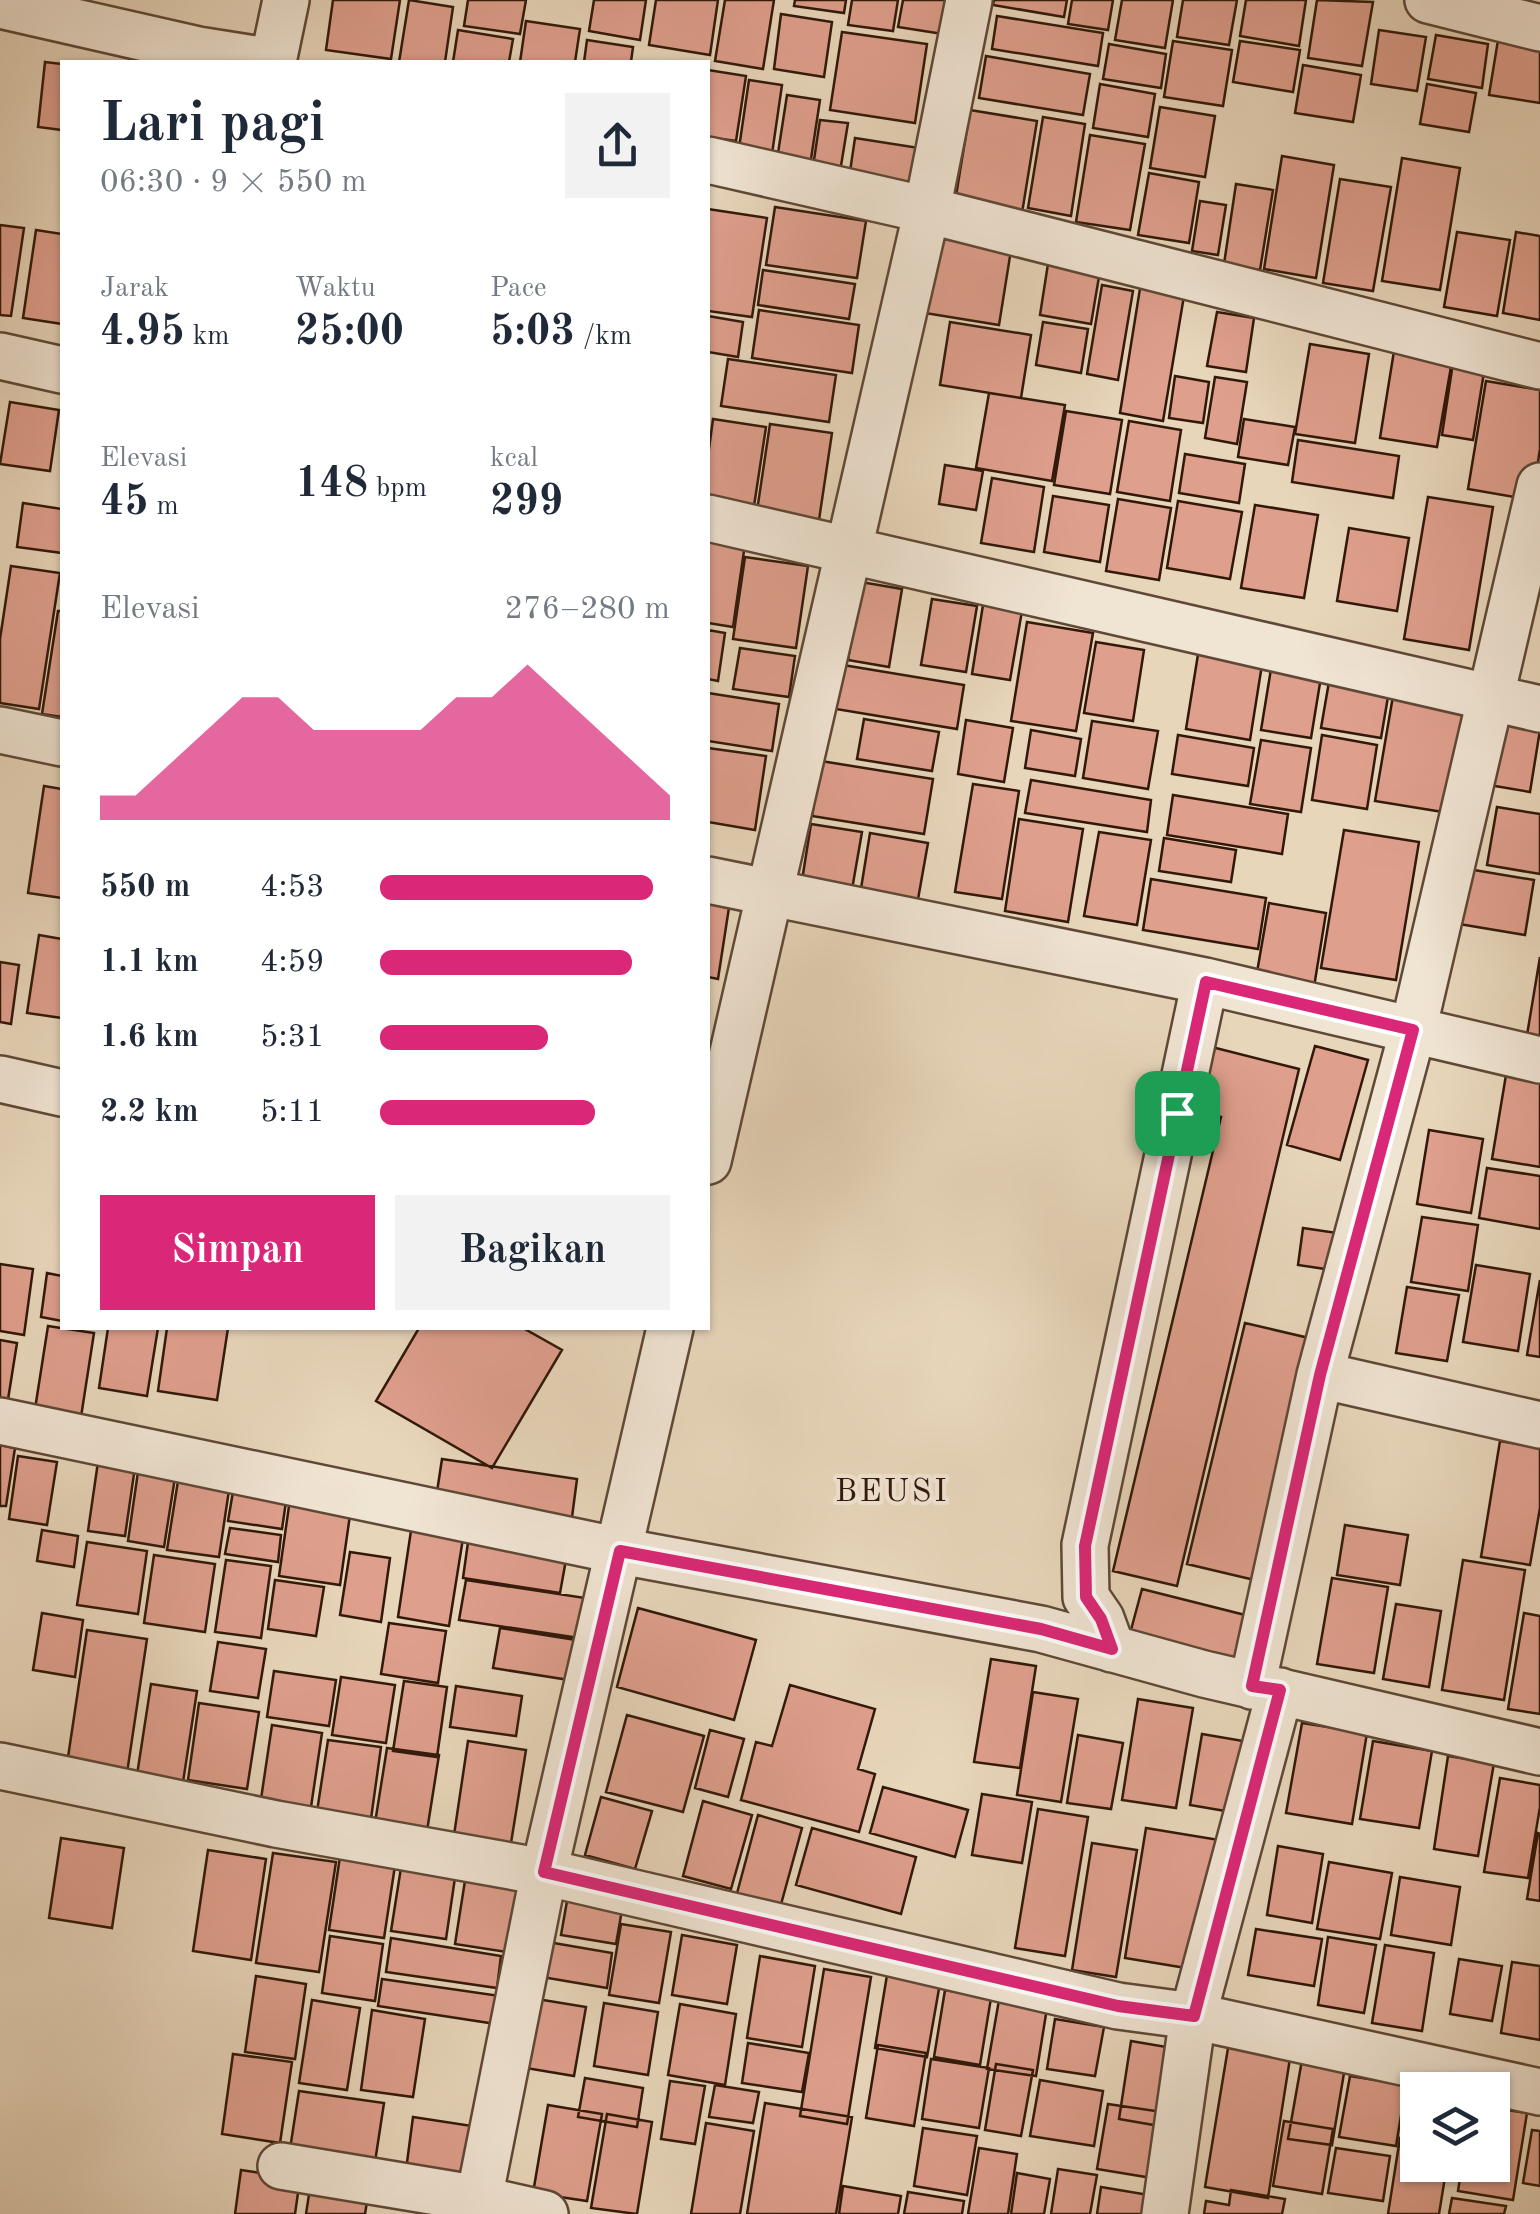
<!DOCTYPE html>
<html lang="id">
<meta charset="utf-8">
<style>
body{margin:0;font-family:"Old Standard TT",serif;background:#f2f2f3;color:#1f2937;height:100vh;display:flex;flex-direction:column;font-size:38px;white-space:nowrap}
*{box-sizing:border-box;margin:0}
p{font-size:32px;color:#747a83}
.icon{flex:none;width:55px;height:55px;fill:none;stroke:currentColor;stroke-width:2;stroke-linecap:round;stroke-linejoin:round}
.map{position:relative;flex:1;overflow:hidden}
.side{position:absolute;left:60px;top:60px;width:650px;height:1270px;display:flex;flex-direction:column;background:#fff;border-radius:0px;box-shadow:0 2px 8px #0004}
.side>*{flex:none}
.buttons{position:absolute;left:1400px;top:2072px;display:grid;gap:20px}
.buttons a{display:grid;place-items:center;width:110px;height:110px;border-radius:0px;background:#fff;box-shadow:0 2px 8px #0004;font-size:50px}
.pin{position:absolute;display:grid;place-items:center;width:85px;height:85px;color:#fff;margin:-42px;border-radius:20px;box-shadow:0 5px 15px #0006}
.round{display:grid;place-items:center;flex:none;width:105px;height:105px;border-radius:0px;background:#f2f2f3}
.head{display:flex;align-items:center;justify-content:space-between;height:170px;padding:0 40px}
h1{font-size:55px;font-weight:700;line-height:75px}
.figures{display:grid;grid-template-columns:repeat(3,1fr);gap:15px;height:170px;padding:10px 40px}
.figures div{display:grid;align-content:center}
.figures b{font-size:42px;font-weight:700}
.figures small{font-size:28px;font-weight:400}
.figures p{font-size:28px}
.chart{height:280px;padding:20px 40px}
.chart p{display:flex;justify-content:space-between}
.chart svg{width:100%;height:180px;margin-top:10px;fill:#db2777;opacity:.7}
.action{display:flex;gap:20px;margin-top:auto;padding:20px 40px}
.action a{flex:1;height:115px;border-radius:0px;background:#db2777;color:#fff;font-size:40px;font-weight:700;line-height:115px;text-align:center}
.action a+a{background:#f2f2f3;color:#1f2937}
ul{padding:0 40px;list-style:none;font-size:32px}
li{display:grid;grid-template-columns:160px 120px 1fr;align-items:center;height:75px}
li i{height:25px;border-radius:12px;background:#db2777}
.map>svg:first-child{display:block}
.building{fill:#df9f8d;stroke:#311809;stroke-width:2.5}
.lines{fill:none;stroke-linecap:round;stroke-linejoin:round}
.minor-casing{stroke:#5f4836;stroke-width:50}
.minor{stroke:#f0e4d3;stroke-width:45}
.route-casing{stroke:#fff;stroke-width:20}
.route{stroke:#db2777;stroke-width:12}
.labels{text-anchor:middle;stroke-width:8;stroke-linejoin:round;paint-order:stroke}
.quarter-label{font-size:32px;letter-spacing:2.5px;fill:#311809;stroke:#f0e4d3}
</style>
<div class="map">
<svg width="1540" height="2214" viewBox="0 0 1540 2214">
<rect width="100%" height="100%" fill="#e8d6bb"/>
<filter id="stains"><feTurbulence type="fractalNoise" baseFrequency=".002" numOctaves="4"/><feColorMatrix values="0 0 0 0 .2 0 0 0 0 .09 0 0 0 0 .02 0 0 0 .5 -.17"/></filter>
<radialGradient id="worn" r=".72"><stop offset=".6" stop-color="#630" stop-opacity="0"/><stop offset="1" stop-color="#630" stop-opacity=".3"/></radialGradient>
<path class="building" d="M333,0H400L391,59L326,50Z
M409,0L453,7L445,62H399Z
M468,0H526L520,34L464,26Z
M594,0H646L640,40L589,31Z
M656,0H718L710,55L649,45Z
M725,0H774L763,69L715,61Z
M795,0H846L844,13L794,6Z
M852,0H898L893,31L848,25Z
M903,0H961L956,36L898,27Z
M994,0H1067L1064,17L993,5Z
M1072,0H1113L1108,30L1068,24Z
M1122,0H1173L1165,48L1115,40Z
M1183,0H1237L1229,45L1177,37Z
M1246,0H1306L1299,46L1240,36Z
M1317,0L1373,2L1362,66L1308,58Z
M781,14L832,22L824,77L774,69Z
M997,16L1103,33L1098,66L992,49Z
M526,21L580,29L575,62H520Z
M1500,28L1540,35V103L1489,95Z
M458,30L513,39L509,62H453Z
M1379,30L1426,37L1417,91L1371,84Z
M842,32L927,44L915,123L830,110Z
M1436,35L1488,44L1482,88L1428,79Z
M587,40L633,47L631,62H584Z
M1173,41L1232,50L1223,106L1164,97Z
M1240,41L1300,50L1293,92L1233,82Z
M1109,44L1166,54L1161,88L1103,79Z
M986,56L1090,74L1083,115L979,98Z
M45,62L62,64V130L38,127Z
M1303,65L1361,75L1353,122L1295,113Z
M708,70L746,76L736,141L708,137Z
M749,80L782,85L772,154L739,148Z
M1100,84L1155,94L1148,137L1093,128Z
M1427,84L1476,93L1469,132L1420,124Z
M787,95L820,100L809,172L776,166Z
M1160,107L1215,116L1205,177L1150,168Z
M970,110L1037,121L1022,213L955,202Z
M1043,117L1085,124L1071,216L1028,208Z
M820,120L848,123L839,178L812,173Z
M1090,135L1145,144L1130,230L1076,222Z
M855,138L919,148L912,194L848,185Z
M1282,156L1334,165L1316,278L1264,269Z
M1402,158L1460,168L1440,290L1382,281Z
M1149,173L1199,182L1189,243L1138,235Z
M1340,179L1391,187L1373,291L1323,283Z
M1236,184L1273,190L1260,270L1224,264Z
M1200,201L1226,205L1218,255L1192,251Z
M775,207L866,221L857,278L766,265Z
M708,209L767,218L752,317L708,311Z
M0,225L24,228L11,316L0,315Z
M36,230L62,234V324L23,318Z
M1457,232L1510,240L1497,316L1444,307Z
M1516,232L1540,236V320L1503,313Z
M937,238L1011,250L999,325L925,313Z
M1050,251L1102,259L1091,324L1040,315Z
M763,270L855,284L849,319L758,305Z
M1142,276L1186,284L1163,421L1120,413Z
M1102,285L1133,291L1118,380L1087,374Z
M759,310L859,325L852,373L752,358Z
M1217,312L1254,318L1246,372L1207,366Z
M708,316L743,322L738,357L708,352Z
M950,322L1031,335L1021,398L940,385Z
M1043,322L1088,329L1081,373L1036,365Z
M1310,344L1369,354L1355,443L1295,434Z
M1394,351L1452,361L1437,447L1380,438Z
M1454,356L1486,360L1473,440L1442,435Z
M728,359L836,375L829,422L721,406Z
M1175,376L1209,382L1203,423L1169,418Z
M1215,377L1247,382L1237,444L1205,438Z
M1486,381L1540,390V449L1532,500L1468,489Z
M989,393L1065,405L1052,481L976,468Z
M10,402L59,410L50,471L0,464Z
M1066,411L1122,420L1110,494L1054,485Z
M713,419L766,427L754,506L708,499V456Z
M1244,419L1295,427L1288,465L1238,457Z
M1129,421L1181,430L1170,501L1117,492Z
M770,424L832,433L819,520L757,511Z
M1298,440L1399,456L1393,498L1292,482Z
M1185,454L1245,464L1239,503L1179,493Z
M945,465L983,471L976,510L939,504Z
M992,478L1044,487L1034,552L981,543Z
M1053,496L1109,505L1100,562L1044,552Z
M1428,497L1493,507L1469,650L1404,639Z
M1118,499L1171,508L1159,580L1106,571Z
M1178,501L1242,512L1230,579L1167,568Z
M23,503L62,509V553L17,547Z
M1255,505L1318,515L1304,598L1241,588Z
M1349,528L1409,538L1397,611L1337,601Z
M708,531L746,537L733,627L708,623Z
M745,557L808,566L796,648L733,639Z
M11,566L60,573L39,709L0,703V639Z
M861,582L902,589L889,667L848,660Z
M932,599L977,606L966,672L921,665Z
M983,605L1022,611L1010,680L972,674Z
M58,611H62V717L42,714Z
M1027,622L1093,633L1076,731L1011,721Z
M708,630L725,633L718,681L708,679Z
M1096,642L1144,650L1133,721L1084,713Z
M1200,642L1264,652L1250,740L1186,729Z
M740,648L795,656L789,697L733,689Z
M837,664L964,685L957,729L830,708Z
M1271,669L1321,677L1311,738L1261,730Z
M1330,676L1390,685L1381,738L1321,728Z
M708,693L779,704L772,751L708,741Z
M1393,696L1466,708L1449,813L1375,801Z
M864,719L939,732L932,771L857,759Z
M966,720L1013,728L1004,782L958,774Z
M1092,721L1158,731L1148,789L1083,778Z
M1493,723L1540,730L1530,792L1483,784Z
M1031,730L1081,739L1075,776L1025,768Z
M1178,735L1254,748L1248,786L1172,774Z
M1322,735L1377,745L1367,809L1312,800Z
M1261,740L1311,748L1301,812L1250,804Z
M708,748L766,756L755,830L708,822Z
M821,761L933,779L924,834L812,816Z
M1031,780L1151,800L1147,832L1025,813Z
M973,784L1019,791L1002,899L955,892Z
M44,786L62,789V898L28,893Z
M1173,795L1288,814L1282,854L1167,835Z
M1497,807L1540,814V874L1487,865Z
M1019,819L1083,829L1068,922L1005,911Z
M811,824L862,832L850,901L800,893Z
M1344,830L1419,842L1396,980L1321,968Z
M1099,832L1151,840L1137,925L1084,916Z
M870,833L928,843L915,916L858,907Z
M1164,838L1236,850L1231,882L1159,871Z
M1462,868L1534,880L1525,935L1453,923Z
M1151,879L1266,898L1258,949L1143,930Z
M708,898L730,901L718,979L708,977Z
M1269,903L1326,913L1314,987L1256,978Z
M39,935L62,939V1018L27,1013Z
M1540,957V1037L1527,1035Z
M0,962L19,965L11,1024L0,1022Z
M1200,1044L1299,1069L1177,1586L1113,1571L1221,1117L1184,1109Z
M1315,1046L1368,1060L1340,1160L1287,1145Z
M1507,1069L1540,1075V1167L1492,1159Z
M1429,1130L1483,1139L1471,1213L1417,1204Z
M1487,1168L1540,1176V1229L1479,1218Z
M1422,1217L1478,1225L1468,1291L1411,1282Z
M1303,1228L1337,1233L1332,1270L1298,1265Z
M0,1264L33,1269L24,1335L0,1331Z
M1476,1265L1530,1274L1518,1351L1463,1342Z
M47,1273L62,1276V1321L41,1317Z
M1540,1280V1357L1527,1355Z
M1407,1287L1459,1295L1447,1361L1396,1353Z
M1245,1323L1326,1342L1267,1583L1187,1564Z
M48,1326L94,1333L81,1417L35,1409Z
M108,1328H158L147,1396L99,1388Z
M167,1328H228L217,1400L158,1391Z
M419,1328H523L562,1350L492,1468L376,1401Z
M0,1340L17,1343L6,1412L0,1411Z
M1500,1441L1540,1448V1508L1530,1565L1481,1557Z
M0,1445L15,1448L6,1506H0Z
M99,1455L136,1460L125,1536L88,1531Z
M18,1456L57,1462L47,1525L9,1519Z
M442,1459L577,1479L571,1525L435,1505Z
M181,1462L232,1470L219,1557L167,1550Z
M139,1465L176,1471L164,1547L128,1541Z
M235,1480L288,1488L282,1529L228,1521Z
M290,1499L351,1508L340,1585L279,1576Z
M412,1524L464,1532L449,1626L398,1617Z
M1345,1525L1408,1535L1400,1585L1337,1575Z
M230,1528L281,1535L278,1562L225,1554Z
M470,1528L569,1543L560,1593L463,1578Z
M42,1530L78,1536L74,1567L37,1561Z
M87,1542L147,1551L138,1614L77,1605Z
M350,1552L390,1558L381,1622L340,1615Z
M154,1555L215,1564L205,1632L144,1623Z
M226,1560L271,1566L261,1638L215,1632Z
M1463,1560L1525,1570L1504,1700L1442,1690Z
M1332,1578L1388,1587L1374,1673L1317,1664Z
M275,1580L324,1587L316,1636L268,1629Z
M466,1580L585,1598L579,1638L459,1620Z
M1142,1589L1249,1616L1236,1668L1128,1641Z
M1396,1604L1441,1611L1429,1687L1383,1679Z
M638,1608L756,1640L734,1720L617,1687Z
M42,1613L83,1620L75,1677L33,1670Z
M1524,1613L1540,1616V1714L1508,1709Z
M389,1623L446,1631L438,1683L381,1674Z
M500,1628L576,1640L569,1680L493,1668Z
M87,1630L147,1639L127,1773L67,1764Z
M218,1642L266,1649L258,1698L210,1691Z
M991,1659L1036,1666L1020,1768L974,1762Z
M274,1671L336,1680L329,1726L267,1717Z
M341,1677L395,1685L386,1743L332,1735Z
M404,1681L447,1687L437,1757L393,1751Z
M151,1684L197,1691L183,1782L137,1775Z
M790,1685L875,1709L858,1769L875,1774L859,1832L741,1800L756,1742L772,1746Z
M456,1686L522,1696L516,1736L450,1727Z
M1033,1692L1078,1699L1061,1802L1017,1795Z
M1138,1699L1193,1708L1176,1808L1122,1800Z
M199,1703L259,1712L247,1789L188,1780Z
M627,1715L704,1736L683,1812L606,1792Z
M1302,1723L1367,1733L1352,1824L1286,1813Z
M272,1725L322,1733L311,1807L261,1799Z
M710,1730L744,1739L728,1797L695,1788Z
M1202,1734L1249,1742L1237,1813L1190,1805Z
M1078,1735L1123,1743L1111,1809L1067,1803Z
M328,1740L381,1747L370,1826L316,1818Z
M468,1741L526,1750L511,1843L454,1835Z
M1373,1741L1432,1751L1419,1828L1360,1819Z
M387,1748L439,1755L427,1831L375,1823Z
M1448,1756L1494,1763L1478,1856L1434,1849Z
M1500,1778L1540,1785V1807L1528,1878L1484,1872Z
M883,1787L968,1810L955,1857L870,1833Z
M982,1794L1032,1802L1022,1863L972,1855Z
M601,1797L652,1811L635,1869L585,1855Z
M703,1801L752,1815L731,1889L683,1876Z
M1038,1809L1088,1817L1065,1956L1015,1948Z
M758,1815L802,1828L780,1908L736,1897Z
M812,1828L916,1857L901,1914L796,1885Z
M1146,1828L1219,1840L1198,1970L1125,1958Z
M1538,1833L1540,1834V1901L1527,1899Z
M61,1838L124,1848L112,1928L49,1918Z
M1092,1843L1137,1850L1116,1977L1072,1970Z
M1278,1846L1323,1854L1312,1923L1267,1915Z
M208,1850L266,1859L251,1960L193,1951Z
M341,1850L396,1859L384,1938L329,1930Z
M273,1853L336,1862L319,1972L256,1963Z
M403,1855L457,1864L446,1939L391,1931Z
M1329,1862L1392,1873L1380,1939L1317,1929Z
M467,1868L525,1877L514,1953L455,1944Z
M1400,1877L1460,1887L1451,1945L1391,1935Z
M567,1901L622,1910L616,1944L561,1935Z
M621,1924L671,1932L659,2003L609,1995Z
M1256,1929L1322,1939L1314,1986L1248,1975Z
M682,1935L737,1945L727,2004L672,1995Z
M330,1936L383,1944L375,2001L322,1993Z
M1328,1937L1376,1945L1364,2013L1318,2005Z
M391,1938L501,1956L497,1988L386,1972Z
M548,1942L612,1953L607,1988L542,1977Z
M1385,1945L1434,1953L1422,2031L1372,2023Z
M760,1956L815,1966L802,2047L747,2038Z
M1459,1959L1502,1966L1492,2021L1450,2014Z
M1512,1962L1540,1966V2040L1501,2033Z
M824,1969L871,1977L847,2124L800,2116Z
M887,1975L940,1983L927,2057L875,2048Z
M256,1976L306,1984L295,2059L245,2052Z
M382,1979L500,1996L496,2024L378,2006Z
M945,1990L991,1998L980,2065L934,2057Z
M537,1999L586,2007L574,2076L526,2068Z
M312,2000L360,2008L347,2090L299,2083Z
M999,2000L1047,2008L1036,2076L987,2069Z
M604,2003L658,2012L648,2075L594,2066Z
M680,2004L736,2014L725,2085L668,2075Z
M372,2010L425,2019L413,2097L361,2090Z
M1055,2019L1104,2027L1095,2076L1047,2069Z
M1131,2041L1184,2050L1171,2128L1119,2119Z
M1229,2042L1291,2052L1268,2198L1205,2187Z
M748,2043L809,2053L802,2092L742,2083Z
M878,2045L926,2053L914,2126L866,2118Z
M233,2054L292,2062L280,2143L222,2134Z
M931,2059L989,2068L979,2128L922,2119Z
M1302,2060L1345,2067L1332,2145L1288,2139Z
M996,2064L1033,2070L1021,2136L985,2130Z
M1350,2076L1406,2085L1396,2146L1339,2137Z
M585,2078L643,2088L637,2127L578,2117Z
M1040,2080L1103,2091L1094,2146L1030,2136Z
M670,2081L705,2086L695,2144L661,2139Z
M715,2085L759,2092L753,2123L709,2117Z
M299,2091L384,2103L375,2162L290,2149Z
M765,2103L852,2117L836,2214H747Z
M1108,2104L1169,2113L1158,2179L1097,2169Z
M548,2105L602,2114L587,2201L533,2193Z
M1492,2108L1527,2113L1513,2200L1458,2191L1462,2165H1492Z
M607,2114L652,2122L637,2214L591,2208Z
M413,2117L472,2126L464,2179L406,2170Z
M1284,2121L1333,2129L1322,2194L1273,2186Z
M706,2123L754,2131L740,2214H691Z
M923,2128L977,2136L967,2195L914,2186Z
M1532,2130L1540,2131V2186L1523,2183Z
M1400,2138L1418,2141V2165H1447L1439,2214H1388Z
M979,2148L1017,2154L1008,2214H968Z
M1336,2148L1390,2156L1383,2201L1328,2193Z
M1058,2169L1097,2175L1090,2214H1051Z
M241,2170L300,2179L295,2214H235Z
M1017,2173L1050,2179L1044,2214H1011Z
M312,2175L370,2183L365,2214H306Z
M843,2186L901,2196L898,2214H839Z
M1101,2187L1161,2197L1158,2214H1097Z
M1231,2190L1285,2199L1282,2214H1204L1206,2201L1229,2205Z
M908,2192L964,2201L962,2214H904Z
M1452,2198L1506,2206L1504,2214H1449Z"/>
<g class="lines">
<defs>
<path id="minor" d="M1428,0L1540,28
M0,5L198,50L274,62
M273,62L286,0
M708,160L927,210L1540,366
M0,356L62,370
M708,518L1540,709
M0,730L62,743
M708,880L1205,981L1540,1060
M0,1079L62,1093
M708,1161L927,210L969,0
M1320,1375L1540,1425
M0,1421L620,1551L1041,1629L1204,1674L1540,1752
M1112,1649L1101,1619L1086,1597L1085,1545L1205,981
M1252,1686L1320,1375L1413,1030L1540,486
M0,1766L276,1824L544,1872L1118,2006L1193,2016L1540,2092
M281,2166L479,2199L545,2214
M476,2214L544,1872L670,1328
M1165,2214L1193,2016L1280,1691"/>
</defs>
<use href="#minor" class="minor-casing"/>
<use href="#minor" class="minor"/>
</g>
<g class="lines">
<defs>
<path id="route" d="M1206,982L1413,1030L1320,1375L1252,1686L1280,1690L1194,2016L1118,2006L544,1872L620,1551L1041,1629L1112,1649L1101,1619L1086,1597L1085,1546Z"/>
</defs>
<use href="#route" class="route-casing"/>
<use href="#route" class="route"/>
</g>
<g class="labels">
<g class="quarter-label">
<text x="892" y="1501">BEUSI</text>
</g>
</g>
<rect width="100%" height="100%" filter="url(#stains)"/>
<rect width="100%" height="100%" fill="url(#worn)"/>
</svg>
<div class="buttons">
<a><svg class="icon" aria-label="layers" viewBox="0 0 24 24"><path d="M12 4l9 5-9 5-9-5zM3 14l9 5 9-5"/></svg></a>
</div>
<div class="pin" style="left:1177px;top:1113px;background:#1e9e55"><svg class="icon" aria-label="arrive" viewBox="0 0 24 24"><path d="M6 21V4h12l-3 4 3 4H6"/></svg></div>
<section class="side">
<div class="head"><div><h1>Lari pagi</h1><p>06:30 · 9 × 550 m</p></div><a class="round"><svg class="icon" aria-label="share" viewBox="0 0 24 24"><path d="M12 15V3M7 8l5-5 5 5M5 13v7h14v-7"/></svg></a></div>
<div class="figures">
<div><p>Jarak</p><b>4.95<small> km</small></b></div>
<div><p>Waktu</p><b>25:00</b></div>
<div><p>Pace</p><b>5:03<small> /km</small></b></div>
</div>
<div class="figures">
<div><p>Elevasi</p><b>45<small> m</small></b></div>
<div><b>148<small> bpm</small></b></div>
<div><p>kcal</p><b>299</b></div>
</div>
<div class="chart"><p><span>Elevasi</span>276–280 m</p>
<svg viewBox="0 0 160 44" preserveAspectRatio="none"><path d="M0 44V38L10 38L20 30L30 22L40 14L50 14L60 22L70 22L80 22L90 22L100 14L110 14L120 6L130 14L140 22L150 30L160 38V44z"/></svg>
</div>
<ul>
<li><b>550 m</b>4:53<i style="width:94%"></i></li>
<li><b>1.1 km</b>4:59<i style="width:87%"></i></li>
<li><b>1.6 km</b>5:31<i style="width:58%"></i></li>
<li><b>2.2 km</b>5:11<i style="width:74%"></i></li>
</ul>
<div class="action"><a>Simpan</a><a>Bagikan</a></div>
</section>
</div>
